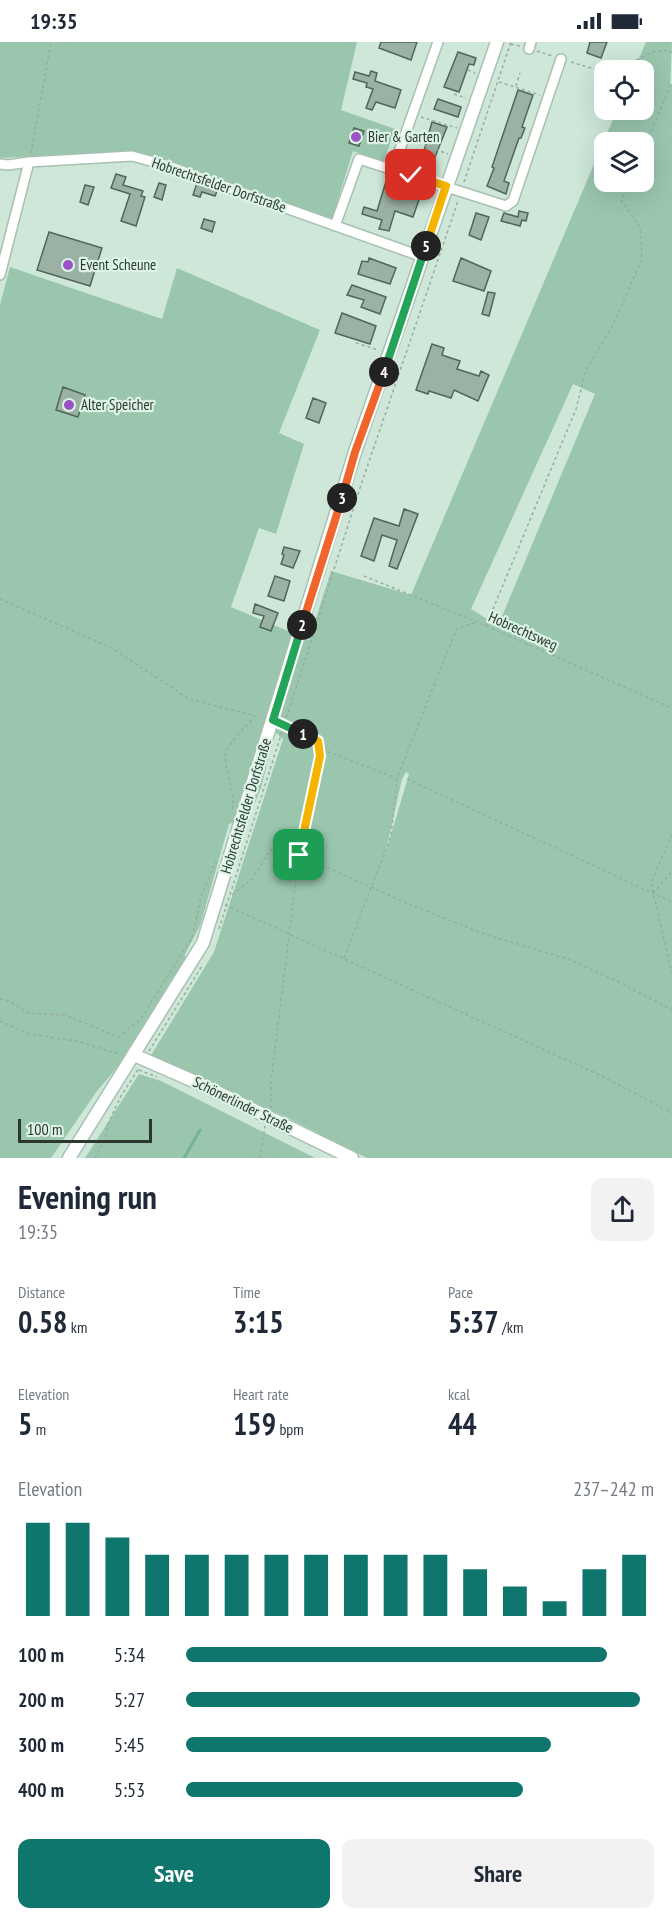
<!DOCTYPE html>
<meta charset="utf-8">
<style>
body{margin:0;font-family:"PT Sans Narrow",sans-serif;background:#f2f2f3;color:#1f2937;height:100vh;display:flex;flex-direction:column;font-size:22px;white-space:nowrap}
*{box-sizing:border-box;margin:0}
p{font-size:20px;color:#747a83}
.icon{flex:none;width:33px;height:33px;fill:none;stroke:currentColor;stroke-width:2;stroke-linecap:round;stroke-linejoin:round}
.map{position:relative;height:1116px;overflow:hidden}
.side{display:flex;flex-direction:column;background:#fff;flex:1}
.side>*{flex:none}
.controls{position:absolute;left:594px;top:18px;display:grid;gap:12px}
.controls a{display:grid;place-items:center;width:60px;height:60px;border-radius:12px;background:#fff;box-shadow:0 6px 24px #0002;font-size:30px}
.scale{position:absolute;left:18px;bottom:15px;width:134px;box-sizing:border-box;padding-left:6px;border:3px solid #2d3732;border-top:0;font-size:16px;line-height:21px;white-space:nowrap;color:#2d3732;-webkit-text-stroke:4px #dbf4e6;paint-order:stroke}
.pin{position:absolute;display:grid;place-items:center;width:51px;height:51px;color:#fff;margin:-26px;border-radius:12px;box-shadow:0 3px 9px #0006}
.km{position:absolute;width:30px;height:30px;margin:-15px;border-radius:50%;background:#222;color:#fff;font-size:16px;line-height:30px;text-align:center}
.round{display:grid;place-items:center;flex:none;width:63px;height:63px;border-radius:12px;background:#f2f2f3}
.headline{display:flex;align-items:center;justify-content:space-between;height:102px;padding:0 18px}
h1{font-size:33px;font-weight:700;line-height:45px}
.figures{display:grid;grid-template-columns:repeat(3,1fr);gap:9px;height:102px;padding:6px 18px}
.figures div{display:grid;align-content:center}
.figures b{font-size:30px;font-weight:700}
.figures small{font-size:16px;font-weight:400}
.figures p{font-size:16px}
.chart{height:168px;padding:12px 18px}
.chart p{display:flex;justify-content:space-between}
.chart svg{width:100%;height:108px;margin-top:6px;stroke:#0f766e;stroke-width:6}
.action{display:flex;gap:12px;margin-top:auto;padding:12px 18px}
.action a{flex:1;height:69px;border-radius:12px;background:#0f766e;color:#fff;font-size:24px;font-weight:700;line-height:69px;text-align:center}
.action a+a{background:#f2f2f3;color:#1f2937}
ul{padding:0 18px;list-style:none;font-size:20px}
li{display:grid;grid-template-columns:96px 72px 1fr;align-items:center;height:45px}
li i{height:15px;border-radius:8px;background:#0f766e}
.status{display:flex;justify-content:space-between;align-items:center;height:42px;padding:0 30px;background:#fff;direction:ltr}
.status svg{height:16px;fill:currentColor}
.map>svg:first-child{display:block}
.green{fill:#9ac6ae;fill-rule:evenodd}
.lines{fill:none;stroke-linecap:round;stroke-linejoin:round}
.stream{stroke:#71b592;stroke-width:3}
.building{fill:#9ab1a4;stroke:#51665a;stroke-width:1.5}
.minor-casing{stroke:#a8c0b2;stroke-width:12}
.tertiary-casing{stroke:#a8c0b2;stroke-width:15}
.path{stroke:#97aba0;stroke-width:1.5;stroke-dasharray:3 3;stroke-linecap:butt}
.minor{stroke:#fff;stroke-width:9}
.tertiary{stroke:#fff;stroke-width:12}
.split-1-casing{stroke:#fff;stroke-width:12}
.split-2-casing{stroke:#fff;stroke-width:12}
.split-3-casing{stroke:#fff;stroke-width:12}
.split-4-casing{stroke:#fff;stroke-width:12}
.split-5-casing{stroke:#fff;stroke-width:12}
.split-6-casing{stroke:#fff;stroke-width:12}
.split-1{stroke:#f5b400;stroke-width:8}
.split-2{stroke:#22a559;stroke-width:8}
.split-3{stroke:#f0652b;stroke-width:8}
.split-4{stroke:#f0652b;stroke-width:8}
.split-5{stroke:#22a559;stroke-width:8}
.split-6{stroke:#f5b400;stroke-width:8}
.poi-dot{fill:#9a52c5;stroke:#dbf4e6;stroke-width:2}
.labels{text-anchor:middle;stroke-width:4.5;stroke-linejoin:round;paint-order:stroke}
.poi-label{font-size:15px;fill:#2d3732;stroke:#dbf4e6;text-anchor:start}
.street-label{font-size:15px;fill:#2d3732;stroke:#dbf4e6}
</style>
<div class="status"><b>19:35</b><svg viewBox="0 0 49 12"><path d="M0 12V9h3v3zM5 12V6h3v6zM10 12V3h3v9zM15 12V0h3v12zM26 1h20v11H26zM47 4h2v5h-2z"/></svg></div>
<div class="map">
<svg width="672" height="1116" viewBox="0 0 672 1116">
<rect width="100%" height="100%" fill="#cee7d9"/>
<path class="green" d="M0,0H357L341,68L395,87L384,119L353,109L332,177L133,109L0,116Z
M646,0H672L670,44L672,42V1116H367L284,1074L150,1015L214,910L283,697L275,690L261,746L249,775L229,782L200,884L185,912L186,919L116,1027L97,1049L51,1116H0V263L10,225L162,277L177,226L320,288L279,391L304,402L276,492L259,486L231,565L309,598L331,529L411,553L617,68H644V28H634ZM604,100H644V140H604ZM573,342L595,352L498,584L471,567ZM406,730L409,732L385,813L402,737Z
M139,1032L161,1039L315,1116H85Z"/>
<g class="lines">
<path class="stream" d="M184,1116L200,1088"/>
</g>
<path class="building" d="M381,0H417L411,18L379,6Z
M590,0H607L601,16L587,11Z
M458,10L476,16L474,23L469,22L459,50L444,45Z
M371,29L377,31L375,39L401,48L395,66L376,60L372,68L366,66L373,47L366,45L367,41L353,37L355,30L369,34Z
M518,48L533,53L522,85L525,86L521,96H519L504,139L509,141L506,152L487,144L494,126L492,125Z
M438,57L461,65L458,75L434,67Z
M432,80L447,85L433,120L422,116Z
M354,86L364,89L359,104L349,101Z
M116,132L126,135L123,143L143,149L141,154L145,155L136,184L121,179L130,152L111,146Z
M388,133L399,137L396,144L421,152L413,175L395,169L389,189L379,187L382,178L362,172L364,165L377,169Z
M159,141L166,143L162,158L154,155Z
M197,141L217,149L215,154L202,150L200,155L193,153Z
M85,143L94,145L88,163L80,160Z
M519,169L528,171L526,179L522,178L520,184L501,179L504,171L518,175Z
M476,171L489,175L481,198L469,193Z
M204,177L215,180L212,190L201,186Z
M49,190L102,206L90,244L37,228Z
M369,216L396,226L390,242L358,232L362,219L368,220Z
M461,216L491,229L484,249L453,239Z
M352,243L386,255L380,272L361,265L364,258L347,253Z
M488,250L495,251L489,274L482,272Z
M342,271L376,284L370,302L335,291Z
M432,302L444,306L442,313L460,319L457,327L479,334L481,329L489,333L478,359L454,348L451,356L429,349L428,352L416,348Z
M63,345L85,353L78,375L56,368Z
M313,356L326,361L319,381L306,376Z
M404,467L418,472L397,527L389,524L397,498L382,493L374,519L361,514L374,476L399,484Z
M284,505L300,509L293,526L281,522L284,513L282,512Z
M275,534L290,539L284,559L268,554Z
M255,562L278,571L271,589L260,585L264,574L253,571Z"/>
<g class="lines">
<defs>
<path id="minor" d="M529,7L531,0
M0,122L8,123L29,120L132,114L165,123L423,215
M393,127L438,0
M335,184L359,117L506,164L513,159L561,17
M0,233L29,120"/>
<path id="tertiary" d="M134,1013L198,1041L352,1116
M69,1116L203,901L355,410L497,0"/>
</defs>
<use href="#minor" class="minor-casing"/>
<use href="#tertiary" class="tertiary-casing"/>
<path class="path" d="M511,2L520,4
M537,9L552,14
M571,20L604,30
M468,28L475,31
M621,28C636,19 653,4 672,10
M499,40L540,53
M516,44L520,31
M454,52L466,56
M421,75L457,86
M413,99L448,112
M644,106L672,40
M31,111L51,0
M464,140L511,0
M356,301L378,308
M364,534L477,580L672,666
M0,557L112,606L189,657L255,674C247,684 233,696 227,708C220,722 237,747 232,769
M486,584L576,367L586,328L612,285L642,217L640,185L621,158L629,140
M320,701L326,709L396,736
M407,737L672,860
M672,792L651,841L672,932
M653,851L672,830
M232,853L252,837L270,808L299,813L411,863L487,893L568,917L621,941L672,968
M225,863L602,1034L672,1071
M219,887L360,446L458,159
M344,916L391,794L397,736L457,586L477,580
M0,957L9,959L28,971L65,973L118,995L140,978L192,896L201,854L216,819
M0,979L29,992L76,999L120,1012
M149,1009L202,924
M139,1028L157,1035
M271,1066V1039L299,813L320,714L318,699L281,682
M95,1116L105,1098L108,1082L121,1054L139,1026
M260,1116L265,1084"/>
<use href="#minor" class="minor"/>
<use href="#tertiary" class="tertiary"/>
</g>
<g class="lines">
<defs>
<path id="split-1" d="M299,813L320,714L318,699L303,692"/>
<path id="split-2" d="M302,583L273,678L303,692"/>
<path id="split-3" d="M302,583L342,456"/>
<path id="split-4" d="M342,456L355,410L384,330"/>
<path id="split-5" d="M384,330L426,204"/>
<path id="split-6" d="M411,133L446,144L426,204"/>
</defs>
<use href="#split-1" class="split-1-casing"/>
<use href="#split-2" class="split-2-casing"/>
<use href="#split-3" class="split-3-casing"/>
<use href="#split-4" class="split-4-casing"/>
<use href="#split-5" class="split-5-casing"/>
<use href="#split-6" class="split-6-casing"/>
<use href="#split-1" class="split-1"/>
<use href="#split-2" class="split-2"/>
<use href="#split-3" class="split-3"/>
<use href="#split-4" class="split-4"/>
<use href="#split-5" class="split-5"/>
<use href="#split-6" class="split-6"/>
</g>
<g class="poi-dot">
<circle cx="356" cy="95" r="6"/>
<circle cx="68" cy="223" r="6"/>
<circle cx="69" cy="363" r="6"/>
</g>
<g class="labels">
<g class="poi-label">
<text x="368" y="100">Bier &amp; Garten</text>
<text x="80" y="228">Event Scheune</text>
<text x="81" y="368">Alter Speicher</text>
</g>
<g class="street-label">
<text transform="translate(219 143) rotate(19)" y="5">Hobrechtsfelder Dorfstraße</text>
<text transform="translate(523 589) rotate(24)" y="5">Hobrechtsweg</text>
<text transform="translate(246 764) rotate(-73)" y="5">Hobrechtsfelder Dorfstraße</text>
<text transform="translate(243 1063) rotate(26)" y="5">Schönerlinder Straße</text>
</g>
</g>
</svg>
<div class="controls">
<a><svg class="icon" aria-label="locate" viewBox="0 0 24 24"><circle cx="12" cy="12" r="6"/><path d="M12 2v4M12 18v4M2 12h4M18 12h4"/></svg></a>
<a><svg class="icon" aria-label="layers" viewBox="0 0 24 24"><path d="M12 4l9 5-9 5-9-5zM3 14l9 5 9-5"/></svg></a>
</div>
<div class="scale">100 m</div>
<div class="pin" style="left:299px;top:813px;background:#1e9e55"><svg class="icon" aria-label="arrive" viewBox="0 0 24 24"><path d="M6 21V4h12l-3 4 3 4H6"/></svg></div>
<div class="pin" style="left:411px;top:133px;background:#d93025"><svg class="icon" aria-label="check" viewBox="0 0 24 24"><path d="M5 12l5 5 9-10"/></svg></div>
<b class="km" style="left:303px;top:692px">1</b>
<b class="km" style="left:302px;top:583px">2</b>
<b class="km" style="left:342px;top:456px">3</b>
<b class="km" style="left:384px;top:330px">4</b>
<b class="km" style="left:426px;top:204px">5</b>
</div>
<section class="side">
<div class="headline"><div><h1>Evening run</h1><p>19:35</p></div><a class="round"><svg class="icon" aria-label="share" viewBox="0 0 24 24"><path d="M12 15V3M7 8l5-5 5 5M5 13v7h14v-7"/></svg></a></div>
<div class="figures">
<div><p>Distance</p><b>0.58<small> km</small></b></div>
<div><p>Time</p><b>3:15</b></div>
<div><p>Pace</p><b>5:37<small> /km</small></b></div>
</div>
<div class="figures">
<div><p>Elevation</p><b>5<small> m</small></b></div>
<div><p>Heart rate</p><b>159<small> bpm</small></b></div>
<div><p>kcal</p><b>44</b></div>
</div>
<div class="chart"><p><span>Elevation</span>237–242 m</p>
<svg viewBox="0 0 160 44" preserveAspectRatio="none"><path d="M5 44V6M15 44V6M25 44V12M35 44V19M45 44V19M55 44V19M65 44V19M75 44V19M85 44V19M95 44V19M105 44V19M115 44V25M125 44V32M135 44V38M145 44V25M155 44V19"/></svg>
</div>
<ul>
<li><b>100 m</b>5:34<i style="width:90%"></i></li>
<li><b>200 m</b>5:27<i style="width:97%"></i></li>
<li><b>300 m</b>5:45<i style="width:78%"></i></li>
<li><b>400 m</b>5:53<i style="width:72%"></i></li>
</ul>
<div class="action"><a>Save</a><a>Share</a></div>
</section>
